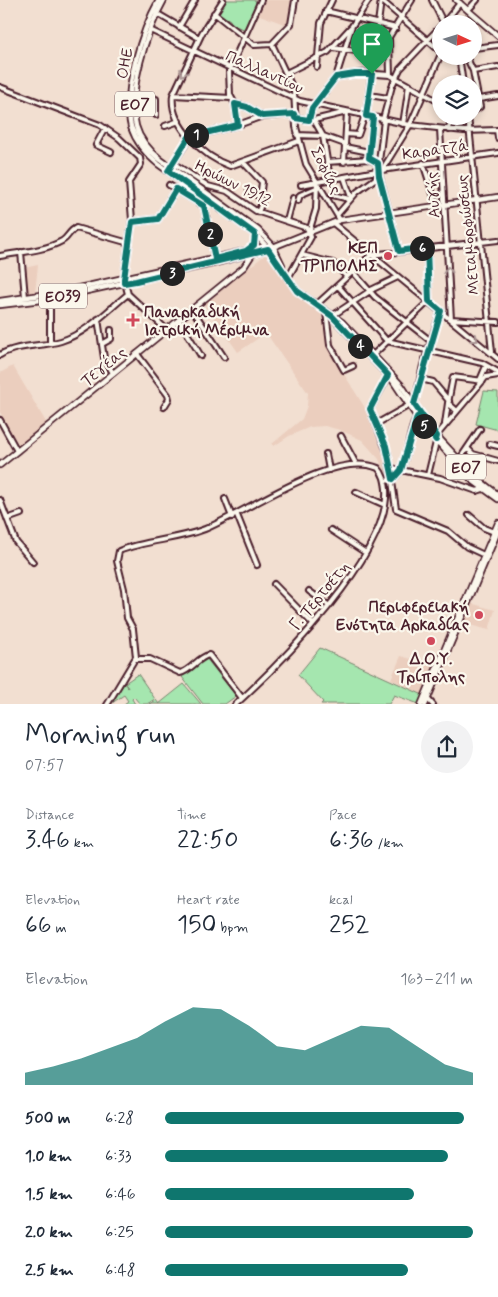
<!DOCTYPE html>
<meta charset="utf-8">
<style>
body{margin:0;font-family:Mynerve,sans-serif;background:#f2f2f3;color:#1f2937;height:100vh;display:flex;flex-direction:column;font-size:19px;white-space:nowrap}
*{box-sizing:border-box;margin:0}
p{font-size:16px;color:#747a83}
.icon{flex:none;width:28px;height:28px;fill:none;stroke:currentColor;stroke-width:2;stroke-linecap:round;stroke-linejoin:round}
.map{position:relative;height:704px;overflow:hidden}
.drawer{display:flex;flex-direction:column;background:#fff;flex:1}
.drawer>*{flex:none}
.needle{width:32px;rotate:94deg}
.tools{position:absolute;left:432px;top:15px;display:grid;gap:10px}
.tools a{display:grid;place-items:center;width:50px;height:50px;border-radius:50%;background:#fff;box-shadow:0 2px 8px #0003;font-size:25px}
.pin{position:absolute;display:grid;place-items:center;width:42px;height:42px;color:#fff;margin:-51px -21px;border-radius:50% 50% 50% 0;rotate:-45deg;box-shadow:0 0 5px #0007}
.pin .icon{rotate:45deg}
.km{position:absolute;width:25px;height:25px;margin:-12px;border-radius:50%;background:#222;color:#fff;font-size:14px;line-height:25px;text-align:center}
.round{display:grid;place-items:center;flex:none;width:52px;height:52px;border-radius:26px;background:#f2f2f3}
.head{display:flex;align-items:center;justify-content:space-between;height:85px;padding:0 25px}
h1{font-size:28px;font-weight:600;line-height:38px}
.figures{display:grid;grid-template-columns:repeat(3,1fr);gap:8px;height:85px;padding:5px 25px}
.figures div{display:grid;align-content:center}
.figures b{font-size:25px;font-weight:600}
.figures small{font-size:14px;font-weight:400}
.figures p{font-size:14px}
.chart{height:140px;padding:10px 25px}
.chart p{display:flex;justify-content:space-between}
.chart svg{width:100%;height:90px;margin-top:5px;fill:#0f766e;opacity:.7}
ul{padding:0 25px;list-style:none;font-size:16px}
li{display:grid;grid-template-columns:80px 60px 1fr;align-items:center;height:38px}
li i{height:12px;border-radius:6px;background:#0f766e}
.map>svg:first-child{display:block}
.built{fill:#ebcebe}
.green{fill:#a5e6af;stroke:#78826d}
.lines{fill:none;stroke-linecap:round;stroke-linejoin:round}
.minor-casing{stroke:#4a1f2b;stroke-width:8}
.major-casing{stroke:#4a1f2b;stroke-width:8}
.minor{stroke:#fbf7ec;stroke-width:4}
.major{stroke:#fbf7ec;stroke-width:4.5}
.oneway{stroke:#ab9695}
.route-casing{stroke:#fff;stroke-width:10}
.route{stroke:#0f766e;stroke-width:6}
.poi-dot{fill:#d1495b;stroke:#fbf7ec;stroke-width:2}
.labels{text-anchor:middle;stroke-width:4.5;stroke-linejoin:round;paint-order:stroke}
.shield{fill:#fbf7ec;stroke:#7f6065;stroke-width:1}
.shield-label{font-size:15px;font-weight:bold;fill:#4a1f2b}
.street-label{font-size:16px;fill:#4a1f2b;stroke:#fbf7ec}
.poi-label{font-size:16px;font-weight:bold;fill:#4a1f2b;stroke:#fbf7ec;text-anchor:end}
</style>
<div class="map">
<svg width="498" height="705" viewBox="0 0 498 705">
<rect width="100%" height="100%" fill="#f2dfd1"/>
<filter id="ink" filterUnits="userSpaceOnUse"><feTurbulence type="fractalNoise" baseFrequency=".02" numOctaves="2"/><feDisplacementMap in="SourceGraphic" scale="10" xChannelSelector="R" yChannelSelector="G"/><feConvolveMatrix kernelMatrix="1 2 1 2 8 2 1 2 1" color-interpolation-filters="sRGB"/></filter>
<g filter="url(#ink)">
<path class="built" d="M262,0H293L287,25L257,14Z
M266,254L272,258L296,293L325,314L329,345L344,374L375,424L372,427L385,456L391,478L386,479L379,459L362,440L340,430L325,426L310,427L289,436L274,446L272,444L302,419L307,406L308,393L266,333L238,352L204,304Z
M38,265L35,292L26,293L24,268Z
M13,366L47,424L19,446L0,412V373Z
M470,603L495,610L489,630L462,623Z
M401,656L435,666L423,695L391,679Z"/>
<path class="green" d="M227,0H255L257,6L247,30L232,25L230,20L218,13Z
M484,391L498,392V430L476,424Z
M320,648L423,695L419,704L394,695L389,704H321L323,702L298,675Z
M206,658L236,696L225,704H203L182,677Z
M138,674L155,699L147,704H140L134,697L132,699L135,704H124L128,701L124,695L109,705L123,682L128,688L125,683Z
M184,684L201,704H150L156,700L159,704Z"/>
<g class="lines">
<defs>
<path id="minor" d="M223,0L202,33L173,95C169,125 204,157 230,166L299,141
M381,0L441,52
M432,0L444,24
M468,10L477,0
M326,11L396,28
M156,13L199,38
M214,13L254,45L272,44
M443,24L460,3
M179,27L195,0
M150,30L300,101L410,125L464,131L498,130
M389,39L390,75
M272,44L294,91L296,127L306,164L340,220
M272,44L291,24L295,0
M333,48L373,53
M474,48L498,45
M459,56L463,84
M466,56L473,71L480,107L474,111
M373,63L381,0
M317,67L321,23L332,0
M473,71L498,67
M286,73L328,52L351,27
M336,77L362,73L390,75L441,103
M0,87L100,125L119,138L140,158L141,164L129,182L132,220L124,279L128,294L167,330
M173,95L231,98
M369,95L388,98
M135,99H156V115
M479,99L498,96
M235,104L247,107L262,116
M366,116L373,63L412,0
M468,116L492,352
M295,118L314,120L347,112L344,162
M383,119L392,86L400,69L441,26
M309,120L312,108L336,77L352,26L369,0
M314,120L323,136L330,179
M384,120L378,170L399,251
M403,124L409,85
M238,125L235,104L230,95L229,71L261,0
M165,126L179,121
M105,128L96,145L111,152
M440,129L451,319
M449,130L451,116
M497,130L498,138
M346,134L358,135L365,115
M297,135L323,136L345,144
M345,147L369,152
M369,159L373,117
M243,162L262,182L260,198L262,203L258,212
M327,162L369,159L378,163
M173,163L208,186L227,191L256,211L307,228L309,232
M423,163L437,206
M382,170L410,125L441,54
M168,171L190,137L238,125L260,117L294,114
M344,177L351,197
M169,185L204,206L215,260
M301,185L382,170L498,153
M249,191L260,197
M333,195L349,199
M298,201L300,195L316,188
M337,215L357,192L379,176
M287,221L293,198
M132,222L158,219L176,189
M333,223L498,359
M21,252L25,297
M302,255L333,263L347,277
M0,256C20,252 44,251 62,241C68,238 69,231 76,228L129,243
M353,272L375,297L432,342
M288,278L311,237L309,232L316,209L317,182
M338,286L387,341L482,363L498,372
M50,299V343
M316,305L371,255L498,240
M192,309L224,357
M326,312L330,345L344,370L353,366
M332,316L373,289L398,277
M98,319L104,358L113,373
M451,319L498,322
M179,320L201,356
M102,344L111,339V330
M137,354L168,395L169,399L164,407
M0,355C18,344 41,347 61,341C87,333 107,311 128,294
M372,356L429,301L427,247
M389,375L370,409L388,454L396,509L448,531L467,547L484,555
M421,379L433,382L449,401
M480,380L486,366
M448,403L453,377L483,381
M0,420L17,451
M376,424L415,402L423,365L441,311
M445,424L448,403L457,411
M341,436L356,464
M490,444L498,446
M468,449L473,454L498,461
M326,454L329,470
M459,460L480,429
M391,468L440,478L477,491L483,489
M428,475L438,434L486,377L498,375
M385,481C410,480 405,433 418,416
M356,492L385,505
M225,499L232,517
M0,500L16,542L33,562
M237,515L257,565
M469,515L484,528L494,532
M7,519L21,514
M331,530L366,553
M274,584L312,623
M309,591L328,605
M136,659H150L180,673C191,671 198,657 209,655L242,698
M426,697L433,705
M107,705L136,657L133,629L127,618L124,589L117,561L119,551C146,540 177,540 205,529C247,512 334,449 378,468C384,474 385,481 386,489C391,553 280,664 235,705"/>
<path id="major" d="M159,0C142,30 122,93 131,127C136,142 146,154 158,164L255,234L266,246L297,291L342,322L402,386L424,420L437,436L475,477L498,495
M164,0C147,30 127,92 136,126C140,141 150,151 161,160L258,230L273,246L282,265
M456,0L498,36
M249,250L255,243V234
M0,301L61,292L267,246
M0,305L50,299L216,263L268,249L340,220L498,197
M334,319L393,381L417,417L436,440L472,480L498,499
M0,465L244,267L253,253
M421,705L498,523
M425,705L498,531"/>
</defs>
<use href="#minor" class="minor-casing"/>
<use href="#major" class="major-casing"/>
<use href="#minor" class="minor"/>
<use href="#major" class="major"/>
</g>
<defs><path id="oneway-chevron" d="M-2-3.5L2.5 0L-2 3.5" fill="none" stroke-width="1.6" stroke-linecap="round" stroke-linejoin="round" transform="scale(1.25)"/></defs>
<g class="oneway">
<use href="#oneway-chevron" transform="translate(183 73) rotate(115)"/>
<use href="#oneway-chevron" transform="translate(448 270) rotate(-93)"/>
<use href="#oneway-chevron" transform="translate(475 339) rotate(38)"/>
</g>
</g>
<g class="lines" filter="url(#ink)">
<defs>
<path id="route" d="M355,74H372L366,116L373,117L369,158L378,163L379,176L399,251L427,247L429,301L441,311L414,404L437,436L436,440L417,417L401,470L393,479L386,446L370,409L388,375L332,316L297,291L268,249L136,281L124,283V279L132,222L158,219L176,189L204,206L215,259L246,251L254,245L255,234L168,171L189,137L238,125L235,104L247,107L262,116L294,114L295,118L309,120L312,108L336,77Z"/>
</defs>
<use href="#route" class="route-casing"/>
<use href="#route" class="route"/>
</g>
<g class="poi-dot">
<circle cx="388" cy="256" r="5"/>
<path d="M130.5 312.5h5v5h5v5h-5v5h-5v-5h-5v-5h5z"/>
<circle cx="479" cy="615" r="5"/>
<circle cx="431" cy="641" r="5"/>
</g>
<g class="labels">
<g class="shield">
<rect x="115" y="91.5" width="40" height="25" rx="4"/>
<rect x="39" y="283.5" width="48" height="25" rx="4"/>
<rect x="446" y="454.5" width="40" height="25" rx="4"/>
</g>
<g class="shield-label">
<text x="135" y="109">ΕΟ7</text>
<text x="63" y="301">ΕΟ39</text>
<text x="466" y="472">ΕΟ7</text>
</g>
<g class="street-label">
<text transform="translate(124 63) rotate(-79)" y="6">ΟΗΕ</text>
<text transform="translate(265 71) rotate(24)" y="6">Παλλαντίου</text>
<text transform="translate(435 149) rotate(-8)" y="6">Καρατζά</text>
<text transform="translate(327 170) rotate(63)" y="6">Σοφίας</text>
<text transform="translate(233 182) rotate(27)" y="6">Ηρώων 1912</text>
<text transform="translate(432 195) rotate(-94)" y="6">Αυγής</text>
<text transform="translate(467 235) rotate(-96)" y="6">Μεταμορφώσεως</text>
<text transform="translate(103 366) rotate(-39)" y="6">Τεγέας</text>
<text transform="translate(319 595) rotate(-50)" y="6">Γ. Τερτσέτη</text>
</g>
<g class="poi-label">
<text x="378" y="253">ΚΕΠ<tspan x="378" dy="18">ΤΡΙΠΟΛΗΣ</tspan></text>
<text x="144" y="317" text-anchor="start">Παναρκαδική<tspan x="144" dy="18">Ιατρική Μέριμνα</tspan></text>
<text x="469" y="612">Περιφερειακή<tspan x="469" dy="18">Ενότητα Αρκαδίας</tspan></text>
<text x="431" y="664" text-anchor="middle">Δ.Ο.Υ.<tspan x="431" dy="18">Τρίπολης</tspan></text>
</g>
</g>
</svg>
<div class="tools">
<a><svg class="needle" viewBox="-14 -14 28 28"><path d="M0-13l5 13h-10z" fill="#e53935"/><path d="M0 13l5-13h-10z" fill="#747a83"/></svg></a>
<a><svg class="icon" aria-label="layers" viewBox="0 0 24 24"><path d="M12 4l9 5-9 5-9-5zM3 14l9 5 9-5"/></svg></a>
</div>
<div class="pin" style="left:372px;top:74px;background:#1e9e55"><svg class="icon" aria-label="arrive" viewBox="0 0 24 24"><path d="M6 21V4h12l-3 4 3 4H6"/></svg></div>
<b class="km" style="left:196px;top:135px">1</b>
<b class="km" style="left:210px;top:234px">2</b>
<b class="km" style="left:172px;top:273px">3</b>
<b class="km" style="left:360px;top:346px">4</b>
<b class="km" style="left:424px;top:426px">5</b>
<b class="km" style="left:422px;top:248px">6</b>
</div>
<section class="drawer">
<div class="head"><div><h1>Morning run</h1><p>07:57</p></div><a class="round"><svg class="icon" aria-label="share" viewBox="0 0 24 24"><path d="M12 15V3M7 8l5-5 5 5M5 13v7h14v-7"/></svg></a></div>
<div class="figures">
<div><p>Distance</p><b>3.46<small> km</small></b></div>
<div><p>Time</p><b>22:50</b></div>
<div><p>Pace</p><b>6:36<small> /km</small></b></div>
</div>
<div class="figures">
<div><p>Elevation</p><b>66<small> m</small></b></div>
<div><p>Heart rate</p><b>150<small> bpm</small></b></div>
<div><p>kcal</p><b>252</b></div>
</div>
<div class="chart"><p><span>Elevation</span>163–211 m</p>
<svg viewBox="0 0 160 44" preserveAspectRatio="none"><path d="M0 44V38L10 35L20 31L30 26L40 21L50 13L60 6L70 7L80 15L90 25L100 27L110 21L120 15L130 16L140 25L150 34L160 38V44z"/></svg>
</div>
<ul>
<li><b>500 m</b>6:28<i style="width:97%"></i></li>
<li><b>1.0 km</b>6:33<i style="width:92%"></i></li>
<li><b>1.5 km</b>6:46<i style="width:81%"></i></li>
<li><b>2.0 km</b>6:25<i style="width:100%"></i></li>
<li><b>2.5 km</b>6:48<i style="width:79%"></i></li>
</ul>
</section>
